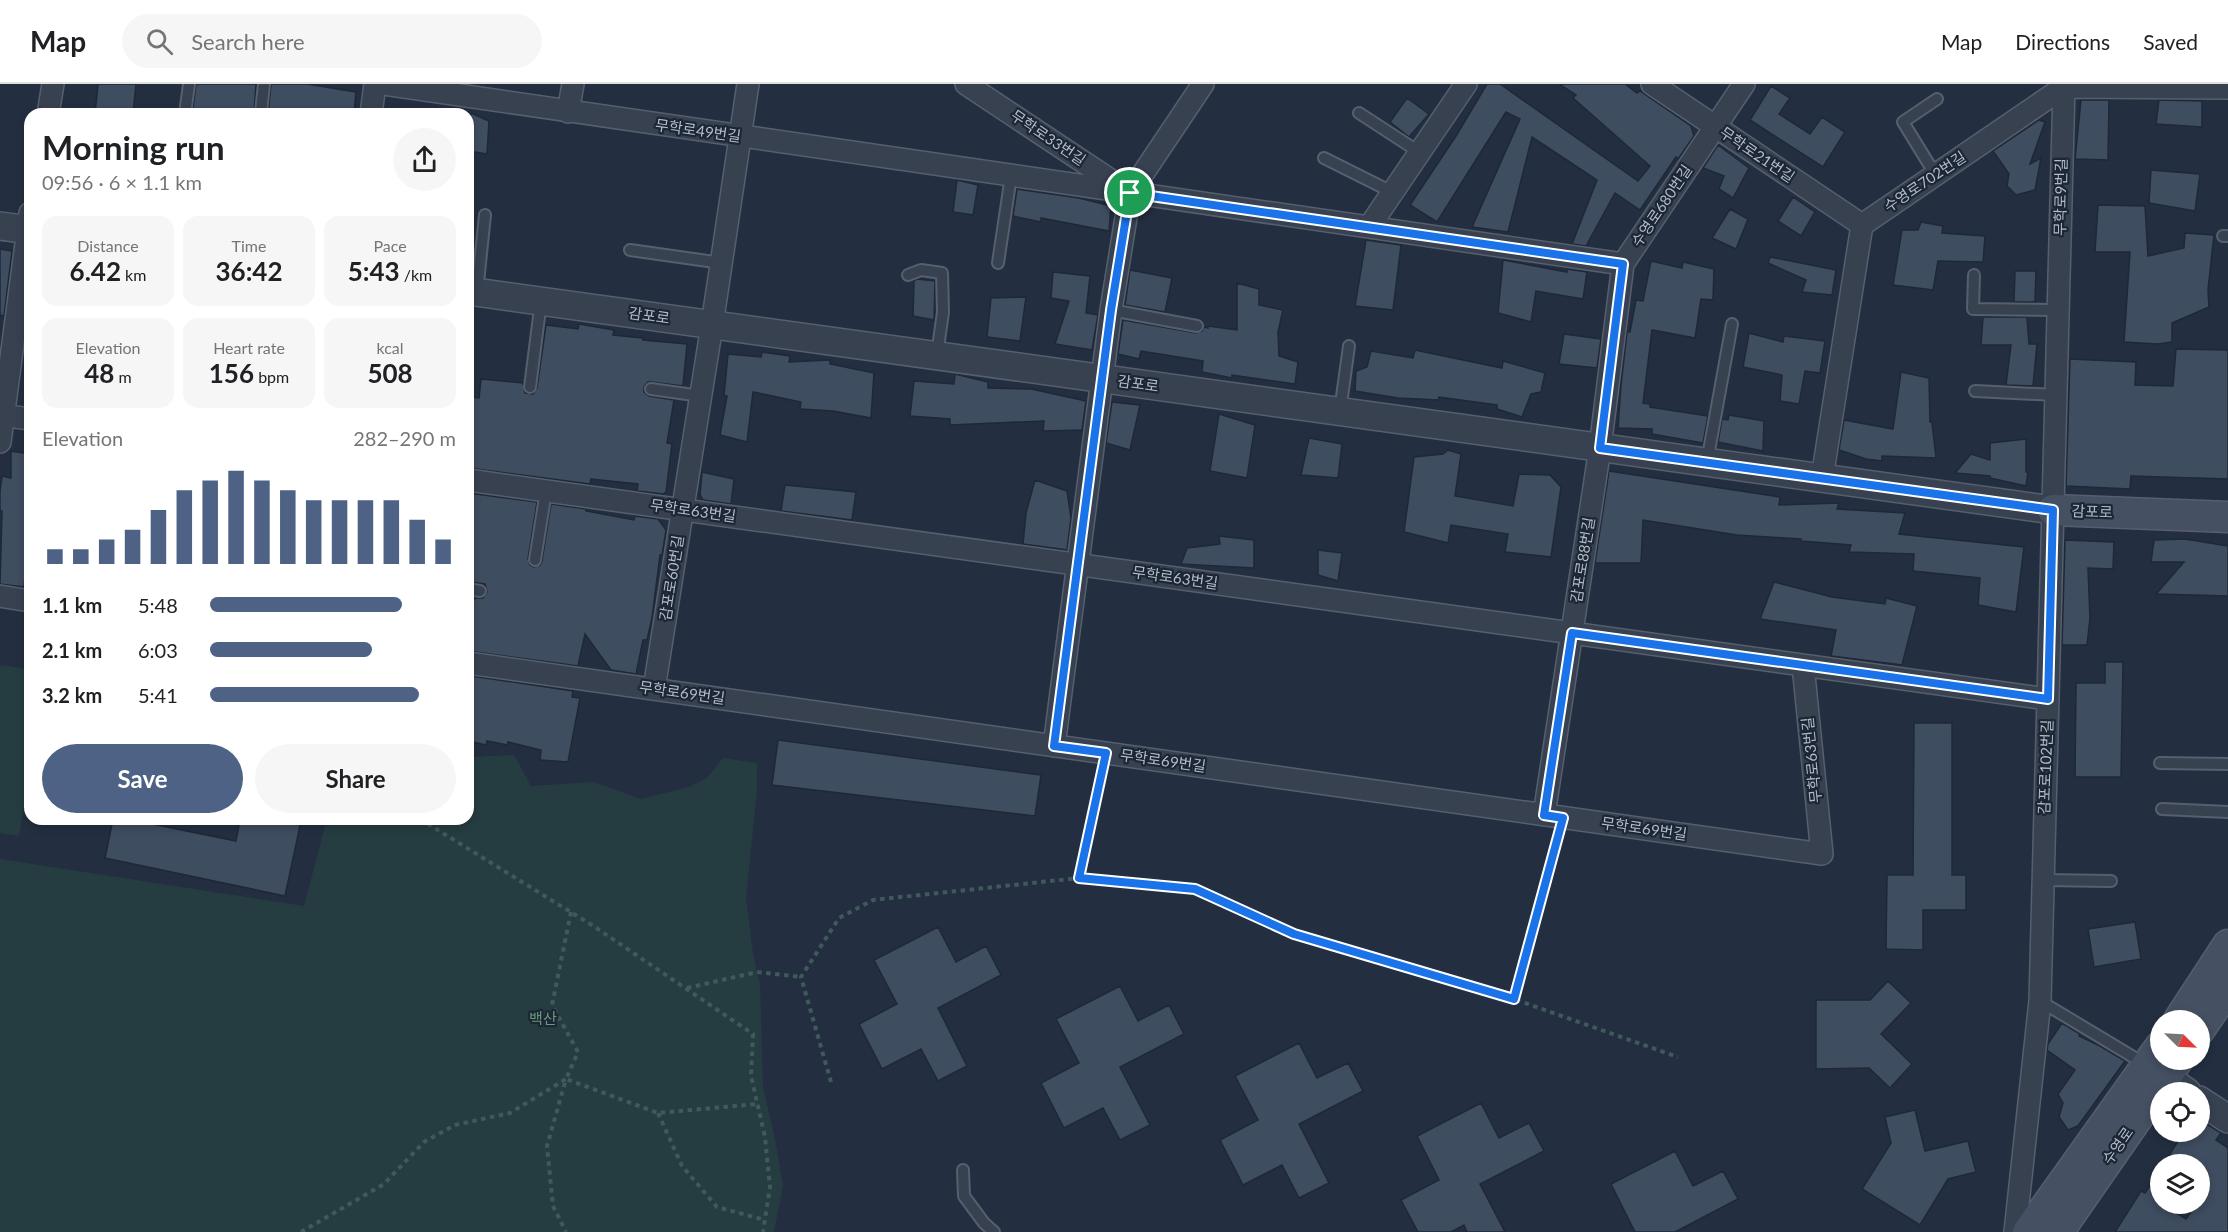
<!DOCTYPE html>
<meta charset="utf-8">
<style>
body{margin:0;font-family:Lato,"Noto Sans KR",sans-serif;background:#f6f6f6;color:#202124;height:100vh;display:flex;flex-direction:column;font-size:22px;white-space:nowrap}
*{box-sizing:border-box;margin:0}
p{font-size:20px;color:#757577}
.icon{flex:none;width:33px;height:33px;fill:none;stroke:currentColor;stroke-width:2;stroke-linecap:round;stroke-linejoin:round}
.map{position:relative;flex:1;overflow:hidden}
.details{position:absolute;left:24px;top:24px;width:450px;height:717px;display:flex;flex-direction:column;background:#fff;border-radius:18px;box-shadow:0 3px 9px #0003}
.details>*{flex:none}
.needle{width:39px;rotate:114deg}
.tools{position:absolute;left:2150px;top:926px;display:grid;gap:12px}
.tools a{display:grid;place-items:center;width:60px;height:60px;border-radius:50%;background:#fff;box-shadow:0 3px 9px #0003;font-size:30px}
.pin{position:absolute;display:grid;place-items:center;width:51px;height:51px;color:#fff;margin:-26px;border:3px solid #fff;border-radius:50%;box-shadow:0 2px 6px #0007}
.round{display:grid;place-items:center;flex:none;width:63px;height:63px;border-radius:32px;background:#f6f6f6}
.headline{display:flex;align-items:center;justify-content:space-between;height:102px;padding:0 18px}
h1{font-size:33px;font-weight:700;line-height:45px}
.metrics{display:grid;grid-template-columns:repeat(3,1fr);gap:9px;height:102px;padding:6px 18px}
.metrics div{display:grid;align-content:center;border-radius:15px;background:#f6f6f6;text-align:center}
.metrics b{font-size:26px;font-weight:700}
.metrics small{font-size:16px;font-weight:400}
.metrics p{font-size:16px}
.chart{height:168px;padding:12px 18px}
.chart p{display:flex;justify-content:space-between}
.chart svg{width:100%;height:108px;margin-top:6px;stroke:#4e6286;stroke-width:6}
.cta{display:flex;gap:12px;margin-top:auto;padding:12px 18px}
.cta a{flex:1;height:69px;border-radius:36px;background:#4e6286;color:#fff;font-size:24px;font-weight:700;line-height:69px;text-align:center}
.cta a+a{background:#f6f6f6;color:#202124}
ul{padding:0 18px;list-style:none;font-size:20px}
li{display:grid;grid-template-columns:96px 72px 1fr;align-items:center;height:45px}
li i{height:15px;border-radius:8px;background:#4e6286}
header{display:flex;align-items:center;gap:36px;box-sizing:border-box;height:84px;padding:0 30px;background:#fff;border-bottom:2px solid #e0e0e0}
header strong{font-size:28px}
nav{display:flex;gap:33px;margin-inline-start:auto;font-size:21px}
.search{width:420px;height:54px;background:#f6f6f6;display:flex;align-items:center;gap:15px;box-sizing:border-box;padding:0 21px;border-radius:33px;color:#757577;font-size:22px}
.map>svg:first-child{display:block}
.green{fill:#253d41}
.building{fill:#3f4d60;stroke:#1e2837;stroke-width:1.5}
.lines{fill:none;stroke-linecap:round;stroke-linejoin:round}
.service-casing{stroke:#555f6e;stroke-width:14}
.minor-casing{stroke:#555f6e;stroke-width:24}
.tertiary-casing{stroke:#555f6e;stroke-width:30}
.secondary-casing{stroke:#555f6e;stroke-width:33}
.path{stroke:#40595b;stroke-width:4;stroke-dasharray:4.5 4.5;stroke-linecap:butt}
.service{stroke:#374150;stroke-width:10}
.minor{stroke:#374150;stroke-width:21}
.tertiary{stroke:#374150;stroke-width:27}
.secondary{stroke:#455063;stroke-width:30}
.route-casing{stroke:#fff;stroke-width:12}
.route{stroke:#1a73e8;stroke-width:8}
.labels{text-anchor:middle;stroke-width:4.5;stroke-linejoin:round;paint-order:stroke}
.street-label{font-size:15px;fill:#b4bccb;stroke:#1c2635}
.park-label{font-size:15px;fill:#699d76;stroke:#1c2635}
</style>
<header>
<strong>Map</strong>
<div class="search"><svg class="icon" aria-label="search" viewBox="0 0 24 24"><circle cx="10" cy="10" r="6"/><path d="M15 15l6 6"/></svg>Search here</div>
<nav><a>Map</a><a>Directions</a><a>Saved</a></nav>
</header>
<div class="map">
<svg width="2228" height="1148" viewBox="0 0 2228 1148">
<rect width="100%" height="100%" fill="#232f40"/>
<path class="green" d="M3,581L30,586V683L19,752L0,749V582Z
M514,671L531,702L594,698L641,715L689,703L707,694L723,674L757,679V706L746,814L753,870L760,901L763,1003L775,1055L783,1102L774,1148H0V775L304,822L327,735H468V673Z"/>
<path class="building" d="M98,0H136L133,30H95Z
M196,0H256L254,30H233L193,25Z
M271,0H307L356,8L354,30H268Z
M1487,0H1500L1638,97L1650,82L1573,14L1576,11L1559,0H1625L1637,9L1640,7L1691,42L1694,52L1678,75L1676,73L1640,126L1615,109L1586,162L1572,160L1597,96L1532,53L1508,148L1472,143L1520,35L1506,28L1437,138L1410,121L1456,52Z
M1771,2L1790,14L1779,30L1810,50L1822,33L1845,48L1823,83L1750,36Z
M1407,14L1429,30L1409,53L1390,38Z
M2081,16H2109L2108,76L2075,75Z
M2159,16L2202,17V43L2156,40Z
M471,29L489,37L487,70L468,67V44Z
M2039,36L2045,38L2030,80L2041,74L2035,106L2016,111L2007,102L2009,90L1993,67Z
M1718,61L1749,84L1733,114L1719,105L1724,92L1703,84Z
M2151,86L2200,90L2195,127L2149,119Z
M957,96L978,101L973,131L953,128Z
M1017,105L1079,114L1111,122L1109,147L1041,134V138L1013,132Z
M1793,113L1815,128L1801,152L1778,137Z
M2098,121L2145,122L2148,172L2184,164L2185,149L2214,151L2208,206L2209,223L2172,239V258L2158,260L2124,258L2130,168H2095Z
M1730,125L1748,135L1736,165L1712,154Z
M1921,138L1943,142L1942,149L1985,152L1983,178L1938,177L1933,206L1893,201L1902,146H1918Z
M1366,156L1401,161L1393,226L1355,222Z
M0,165L12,167L4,232L0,231Z
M1770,173L1836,186L1832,211L1802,208L1806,196L1768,179Z
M1503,176L1567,188V185L1587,188L1583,215L1536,207L1531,238L1498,229Z
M1651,177L1682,184L1683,178L1714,185L1713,216L1701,215L1695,254L1652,246L1643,319L1650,320V323L1708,332L1703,359L1652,350V345L1618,344L1621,301L1627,248H1630L1636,216L1643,217Z
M1130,186L1172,194L1165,228L1125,221Z
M2015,187H2036L2035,218H2014Z
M1053,188L1090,192L1086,229L1098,231L1092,266L1055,260L1069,217L1051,214Z
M917,195L935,197L934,236L913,232L914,197Z
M1237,199L1259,205V221L1283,226L1278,248L1279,272L1298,278L1295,300L1232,291V294L1202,288L1203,277L1141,267L1139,275L1118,270L1123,236L1196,249L1202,247L1204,243L1208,244V242L1237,246Z
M1026,213L1020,257L987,253L991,214Z
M1983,233H2027L2029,260H2037L2033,302L2006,301L2011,261H1981Z
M579,240L614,246L613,251L643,254V256L687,260L683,302L651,298H648L644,303V308L649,312L674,316L667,359L672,360L666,408L663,410L637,407L638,400L591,395L590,400L468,384V339L471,313L479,314L481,295L523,299L525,309L533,310L537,304L546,241L578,245Z
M1749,249L1783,258L1784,252L1825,257L1820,289L1805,287L1799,320L1780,317L1782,291L1743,283Z
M1564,250L1601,255L1597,284L1559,280Z
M2176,265L2228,266V395L2131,392L2130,405L2066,402L2070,275L2136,278L2135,301L2173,302Z
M1415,266L1502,284L1503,277L1545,289L1541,308L1531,310L1522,333L1497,325V321L1439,313L1438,316L1398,314L1355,307L1356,287L1367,283L1371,267L1413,274Z
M762,268L790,272L789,278L830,276V280L874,289L871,334L833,327L800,325L801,318L753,308L747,358L720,351L727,312L724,311L728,270L761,273Z
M1901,288L1929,294L1930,338H1932L1936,374L1882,372V377L1866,375L1839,366L1844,336L1893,345Z
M955,290L988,298V304L1031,305L1086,317L1082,346L1043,347L1044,337L950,341V335L910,332L914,297L954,300Z
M1112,318L1140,321L1130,366L1106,359Z
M1219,330L1255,341L1247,394L1210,387Z
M1729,331L1764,337L1763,367L1718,358L1722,335L1728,336Z
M1309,354L1342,360L1338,394L1301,391Z
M2026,355V388H2028L2026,402L1990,394V392L1955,389L1971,370L1990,376V359Z
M1448,366L1461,370L1455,412L1513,422L1519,390L1550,391L1561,403L1551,473L1505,468L1508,450L1451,441L1448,459L1404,448L1414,373L1443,370Z
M11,367L30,370V401L26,434L30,435V449L24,503L0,500L2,427H0V407L2,392L11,394Z
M1609,387L1780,413L1779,421L1839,419L1837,425L1905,429L1899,450L2024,463L2016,528L1978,521L1980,494L1913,487L1914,470L1849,468L1851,461L1801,457V455L1737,451L1643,436L1641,479H1595Z
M702,388L734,395L731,420L703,416L700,411Z
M1035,396L1067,407L1071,434L1067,466L1023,460L1026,429Z
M785,401L856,408L852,436L781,427Z
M468,409L537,418L528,475L530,481L534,483L540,481L542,477L551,420L586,425V427L634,436L635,432L658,435L666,446L662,471H660L652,534L647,556H643L636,590L611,586L585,550L578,582L468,567L469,522L475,514H483L487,508L485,500L468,498Z
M1219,452L1254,456V484L1181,480L1187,464L1220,460Z
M2185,455L2228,462V512L2156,510L2184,478H2151L2154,456Z
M2065,456L2114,458L2113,485L2088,484L2090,534L2087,561H2062Z
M1318,466L1342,469L1338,497L1318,491Z
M1774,498L1832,513L1885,520L1886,514L1917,522L1902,581L1831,572L1836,546L1760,535Z
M2105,578H2123L2121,693H2075L2076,599H2105Z
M472,592L573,607L572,613L580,614L568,678L540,676L541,666L508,658L507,661L487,657L486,661L468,657V624Z
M1914,639H1952V791H1966V826H1923V866L1886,865L1887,791H1913Z
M778,656L1041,691L1035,732L772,701Z
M113,735H128L236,757L240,735H289L301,737L285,812L105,774Z
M2135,838L2141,875L2094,883L2088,845Z
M938,843L956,878L986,862L1001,891L938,924L967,982L938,997L921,965L882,985L859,940L897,920L874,876Z
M1888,897L1911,919L1881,950L1912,980L1890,1004L1869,984L1816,985V916H1870Z
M1120,902L1138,937L1169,921L1184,950L1120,983L1150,1041L1120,1056L1103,1024L1064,1044L1041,999L1079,979L1056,935Z
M2062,939L2080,950L2079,952L2100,962L2125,977L2078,1042L2068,1046L2059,1033L2063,1019L2058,1010L2075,986L2047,966L2048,960Z
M1299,959L1317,994L1348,979L1363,1007L1299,1040L1329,1099L1299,1114L1282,1081L1243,1101L1220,1056L1258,1036L1235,992Z
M1481,1019L1499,1054L1529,1039L1544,1067L1480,1100L1505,1148H1467L1464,1141L1451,1148H1418L1401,1116L1439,1096L1417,1052Z
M1915,1026L1925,1067L1968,1057L1976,1088L1948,1095L1920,1141L1862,1105L1891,1059L1885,1033Z
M2199,1035L2221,1049L2216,1056L2228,1064V1148H2115L2141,1107L2145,1109L2160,1086V1119L2186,1135L2197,1119H2199V1080H2164L2184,1047H2199Z
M1675,1067L1693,1102L1723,1087L1738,1115L1675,1148H1635L1611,1100Z"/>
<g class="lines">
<defs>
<path id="service" d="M261,28L264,0
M1359,29L1419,68
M185,30L189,0
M1324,74L1392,108
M1935,90L1903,38L1937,15
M2223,152H2228
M630,166L722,179
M998,179L1011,92
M908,191L921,186L942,189L943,228L937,271
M1974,191L1973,225L2058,226
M477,208L485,131
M1111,226L1197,242
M530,303L541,217
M651,305L701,312
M1975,307L2056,311
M1340,327L1349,262
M1707,378L1732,240
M535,476L546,407
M468,505L480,507
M2160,679L2228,680
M2162,725L2228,728
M2043,796L2111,797
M2040,917L2145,980
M963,1086L964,1112L984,1139L994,1148"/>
<path id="minor" d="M384,0L1623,180
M966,0L1124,105
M1652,0L1862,141
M568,28L573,0
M48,30L53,0
M371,30L375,0
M1369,143L1466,0
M0,331L30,335
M0,358L30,129
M1822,394L1862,141L2064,3L2228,4
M468,396L2048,615
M0,512L30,517
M468,579L1822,770L1803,581
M654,605L712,241L748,0
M1054,662L1111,226L1130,109L1203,0
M1544,731L1600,364L1623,180L1744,0
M2015,1148L2040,917L2064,3L2062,0"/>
<path id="tertiary" d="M0,142L30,146
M468,207L2053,426
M2148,981L2187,1008
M2199,1016L2228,1035"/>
<path id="secondary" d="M2053,426L2228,433
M2179,936L2228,861
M2199,946L2228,904
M2028,1148L2160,963
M2058,1148L2178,975"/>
</defs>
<use href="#service" class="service-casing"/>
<use href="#minor" class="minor-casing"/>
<use href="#tertiary" class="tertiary-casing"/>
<use href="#secondary" class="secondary-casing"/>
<path class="path" d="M420,735L595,843L753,950L751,992L765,1053L770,1103L763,1148
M1079,794L1102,689
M571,828L552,921L578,968L566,995L658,1029L757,1020
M687,904L757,888L801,893
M1514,915L1558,752
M831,998L801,893L839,834L873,816L1079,794L1195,805L1294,850L1514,915L1678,973
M658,1029L682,1082L717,1123L765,1136
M301,1148L384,1100L424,1058L455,1041L510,1029L566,995L547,1062L553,1122L566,1148"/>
<use href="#service" class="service"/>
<use href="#minor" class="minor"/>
<use href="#tertiary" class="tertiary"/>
<use href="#secondary" class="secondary"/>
</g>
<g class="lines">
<defs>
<path id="route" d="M1130,109L1623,180L1600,364L2053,426L2048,615L1572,549L1544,731L1563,734L1514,915L1294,850L1195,805L1079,794L1106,669L1054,662L1111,226Z"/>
</defs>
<use href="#route" class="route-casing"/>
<use href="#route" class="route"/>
</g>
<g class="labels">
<g class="street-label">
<text transform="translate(698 47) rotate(8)" y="5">무학로49번길</text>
<text transform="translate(1048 54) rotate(34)" y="5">무학로33번길</text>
<text transform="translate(1757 71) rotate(34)" y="5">무학로21번길</text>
<text transform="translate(1925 98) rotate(-34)" y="5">수영로702번길</text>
<text transform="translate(2061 113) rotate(-89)" y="5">무학로9번길</text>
<text transform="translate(1662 122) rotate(-56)" y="5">수영로680번길</text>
<text transform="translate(649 232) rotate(8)" y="5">감포로</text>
<text transform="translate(1138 300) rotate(8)" y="5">감포로</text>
<text transform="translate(693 427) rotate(8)" y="5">무학로63번길</text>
<text transform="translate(2092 428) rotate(2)" y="5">감포로</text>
<text transform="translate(1583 476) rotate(-81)" y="5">감포로88번길</text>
<text transform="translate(672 494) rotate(-81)" y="5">감포로60번길</text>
<text transform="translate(1175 494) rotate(8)" y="5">무학로63번길</text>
<text transform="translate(682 609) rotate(8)" y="5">무학로69번길</text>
<text transform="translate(1812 676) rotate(-96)" y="5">무학로63번길</text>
<text transform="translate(1163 677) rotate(8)" y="5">무학로69번길</text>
<text transform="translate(2046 683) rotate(-88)" y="5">감포로102번길</text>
<text transform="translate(1644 745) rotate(8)" y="5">무학로69번길</text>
<text transform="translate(2118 1062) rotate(-55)" y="5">수영로</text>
</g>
<g class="park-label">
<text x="543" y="940">백산</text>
</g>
</g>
</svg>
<div class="tools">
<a><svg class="needle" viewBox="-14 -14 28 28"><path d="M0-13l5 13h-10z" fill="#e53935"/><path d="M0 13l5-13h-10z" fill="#757577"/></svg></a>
<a><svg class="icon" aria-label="locate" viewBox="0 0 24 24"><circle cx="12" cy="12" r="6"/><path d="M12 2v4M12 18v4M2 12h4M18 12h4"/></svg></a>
<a><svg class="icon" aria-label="layers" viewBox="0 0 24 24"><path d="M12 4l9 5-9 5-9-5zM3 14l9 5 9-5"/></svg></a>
</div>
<div class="pin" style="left:1130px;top:109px;background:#1e9e55"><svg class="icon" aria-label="arrive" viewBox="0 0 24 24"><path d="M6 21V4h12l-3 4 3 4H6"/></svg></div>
<section class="details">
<div class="headline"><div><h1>Morning run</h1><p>09:56 · 6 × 1.1 km</p></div><a class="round"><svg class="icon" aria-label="share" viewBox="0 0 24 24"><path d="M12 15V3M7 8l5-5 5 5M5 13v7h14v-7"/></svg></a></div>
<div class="metrics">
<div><p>Distance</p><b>6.42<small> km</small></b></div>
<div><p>Time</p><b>36:42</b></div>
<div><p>Pace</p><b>5:43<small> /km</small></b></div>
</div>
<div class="metrics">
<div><p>Elevation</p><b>48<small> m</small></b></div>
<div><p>Heart rate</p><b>156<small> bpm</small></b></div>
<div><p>kcal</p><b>508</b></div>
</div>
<div class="chart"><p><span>Elevation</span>282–290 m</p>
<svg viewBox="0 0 160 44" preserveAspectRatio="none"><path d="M5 44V38M15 44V38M25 44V34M35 44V30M45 44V22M55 44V14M65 44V10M75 44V6M85 44V10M95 44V14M105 44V18M115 44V18M125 44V18M135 44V18M145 44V26M155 44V34"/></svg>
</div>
<ul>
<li><b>1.1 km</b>5:48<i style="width:78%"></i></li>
<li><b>2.1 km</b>6:03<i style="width:66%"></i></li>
<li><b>3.2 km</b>5:41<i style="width:85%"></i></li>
</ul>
<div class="cta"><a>Save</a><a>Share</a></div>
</section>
</div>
